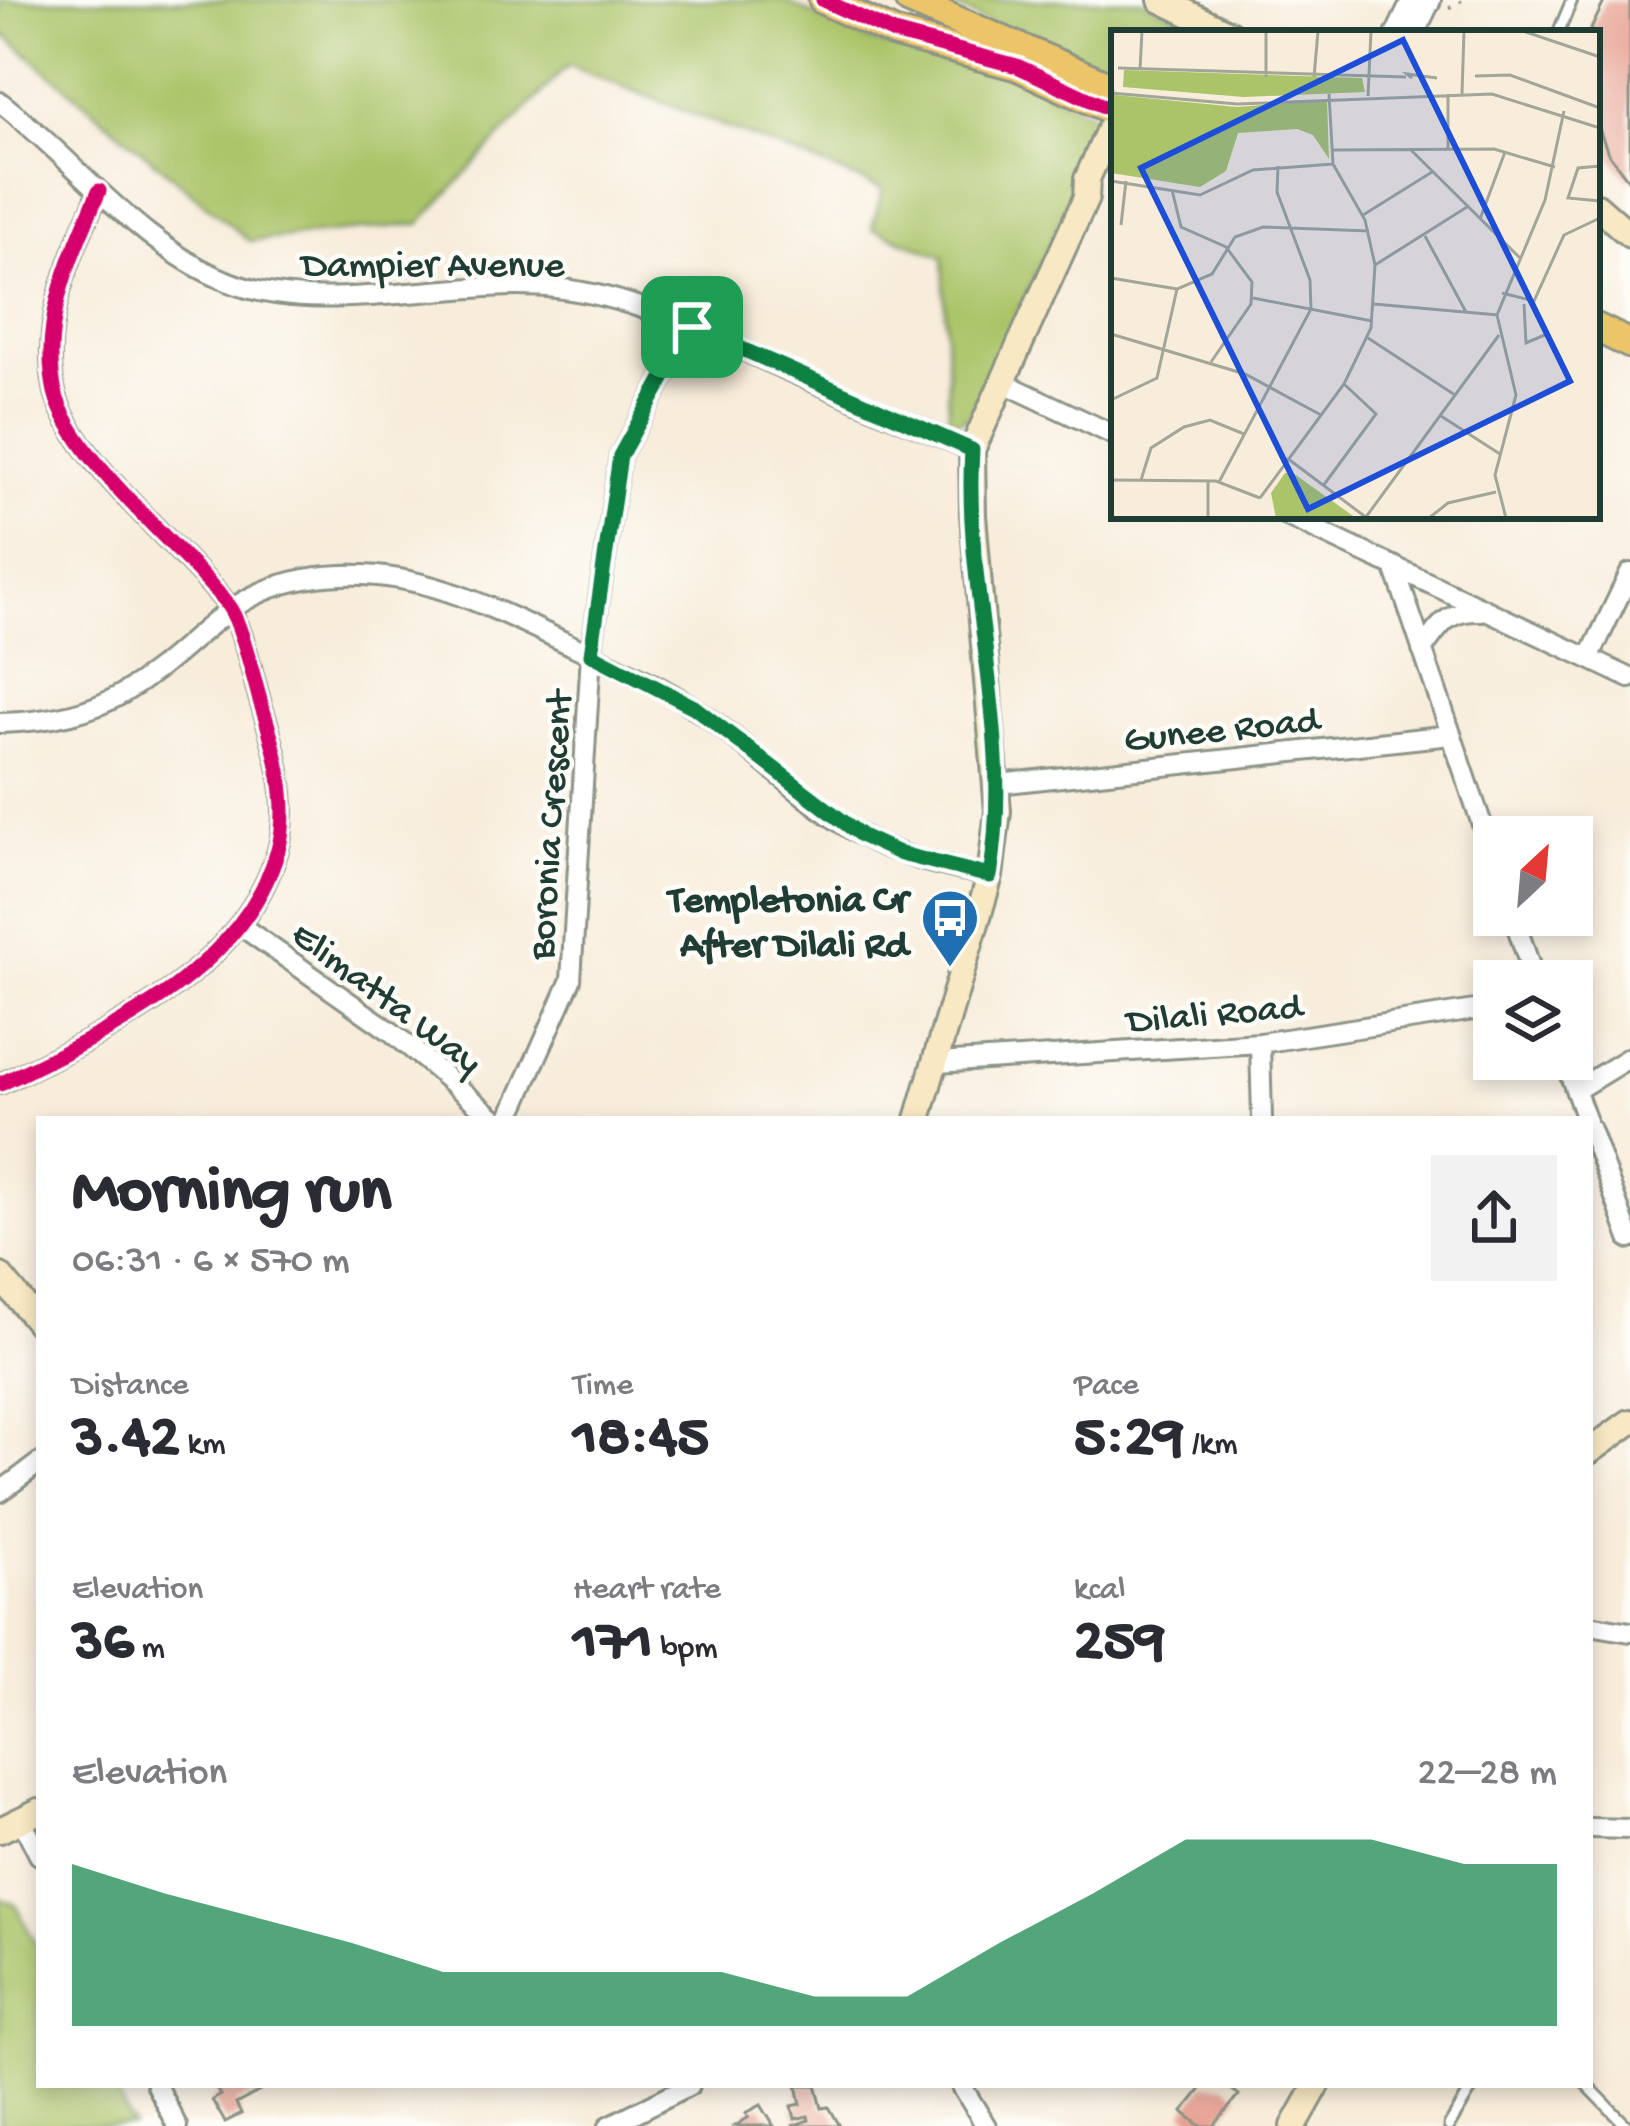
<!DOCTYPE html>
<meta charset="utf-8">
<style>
body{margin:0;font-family:"Gochi Hand",sans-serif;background:#f2f2f3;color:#2b2b33;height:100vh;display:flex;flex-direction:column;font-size:45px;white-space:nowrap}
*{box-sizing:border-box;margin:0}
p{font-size:39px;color:#7c7c81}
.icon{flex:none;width:66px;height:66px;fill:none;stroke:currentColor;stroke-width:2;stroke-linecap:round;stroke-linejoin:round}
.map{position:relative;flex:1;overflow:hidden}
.drawer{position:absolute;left:36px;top:1116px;width:1557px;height:972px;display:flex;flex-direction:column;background:#fff;border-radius:0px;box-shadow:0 6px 18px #0003}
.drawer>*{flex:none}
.needle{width:78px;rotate:26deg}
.fabs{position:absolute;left:1473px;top:816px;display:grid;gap:24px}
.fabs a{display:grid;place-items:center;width:120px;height:120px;border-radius:0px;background:#fff;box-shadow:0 6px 18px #0003;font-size:60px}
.pin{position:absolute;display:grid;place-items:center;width:102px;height:102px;color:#fff;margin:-51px;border-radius:24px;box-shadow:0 6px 18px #0006}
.round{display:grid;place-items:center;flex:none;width:126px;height:126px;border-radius:0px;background:#f2f2f3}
.summary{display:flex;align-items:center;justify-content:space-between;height:204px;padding:0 36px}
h1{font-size:66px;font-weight:800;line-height:90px}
.stats{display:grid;grid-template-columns:repeat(3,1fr);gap:18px;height:204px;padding:12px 36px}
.stats div{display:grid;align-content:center}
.stats b{font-size:60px;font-weight:800}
.stats small{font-size:33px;font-weight:400}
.stats p{font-size:33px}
.chart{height:336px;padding:24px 36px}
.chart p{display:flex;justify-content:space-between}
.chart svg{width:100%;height:216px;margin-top:12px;fill:#0b8043;opacity:.7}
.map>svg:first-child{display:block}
.green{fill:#abc469;stroke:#65804e;stroke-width:3}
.building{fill:#e69e8f}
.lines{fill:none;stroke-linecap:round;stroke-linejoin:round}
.lane-casing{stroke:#8c9487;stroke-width:15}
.street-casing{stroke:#8c9487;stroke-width:24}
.secondary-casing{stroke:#8c9487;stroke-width:30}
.primary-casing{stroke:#8c9487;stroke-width:33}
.path{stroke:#8c9487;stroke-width:3;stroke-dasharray:3 9;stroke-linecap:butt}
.lane{stroke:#fff;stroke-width:9}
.street{stroke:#fff;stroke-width:18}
.secondary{stroke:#f8e8c3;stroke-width:24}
.primary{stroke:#edc569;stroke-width:27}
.cycleway-casing{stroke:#fdfcf7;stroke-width:22}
.cycleway{stroke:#d6006c;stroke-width:15}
.route-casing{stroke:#fff;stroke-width:24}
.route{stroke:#0b8043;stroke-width:15}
.labels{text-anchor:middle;stroke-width:9;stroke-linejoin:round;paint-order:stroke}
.street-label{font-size:39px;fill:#1f3d34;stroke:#fdfcf7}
.poi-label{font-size:39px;font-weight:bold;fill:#1f3d34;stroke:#fdfcf7;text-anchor:end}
.inset-road{fill:none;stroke:#a1a698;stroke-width:3}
.view{fill:#1d4ed8;fill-opacity:0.15;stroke:#1d4ed8;stroke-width:6}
.inset-edge{fill:none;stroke:#1f3d34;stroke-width:6}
</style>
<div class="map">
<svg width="1630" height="2126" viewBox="0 0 1630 2126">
<rect width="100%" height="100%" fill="#fdfcf7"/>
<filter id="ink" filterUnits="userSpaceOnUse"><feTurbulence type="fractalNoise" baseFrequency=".00833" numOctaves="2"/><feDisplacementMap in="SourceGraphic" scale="24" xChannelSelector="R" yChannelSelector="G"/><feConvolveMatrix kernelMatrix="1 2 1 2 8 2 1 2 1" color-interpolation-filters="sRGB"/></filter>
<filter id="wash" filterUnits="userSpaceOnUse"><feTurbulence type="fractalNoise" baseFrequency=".004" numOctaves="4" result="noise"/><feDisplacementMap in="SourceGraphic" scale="48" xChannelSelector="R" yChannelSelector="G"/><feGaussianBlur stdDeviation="2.7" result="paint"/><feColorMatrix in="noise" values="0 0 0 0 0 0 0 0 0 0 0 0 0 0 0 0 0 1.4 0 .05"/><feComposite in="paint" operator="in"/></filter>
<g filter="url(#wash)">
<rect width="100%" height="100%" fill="#f8ecda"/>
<path class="green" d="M0,0H782L871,41L1014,75L1100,118L1097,143L974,407L965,419L949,423L943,257L872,228L883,189L568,65L419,224L249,241L0,31Z
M938,0H1142L1211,33H1114V80Z
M0,1898L15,1905L39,1950V2085H111L133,2126H0Z"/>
<g id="blocks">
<path class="building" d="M1605,0L1630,1V182L1608,153L1597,123V33H1589Z
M214,2085H271L236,2104L241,2114L225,2122L212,2100L220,2095Z
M797,2085H816L822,2108L829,2107L840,2126H792L809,2120L808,2116L795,2119L792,2106L801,2104Z
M1204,2085H1226L1239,2095L1214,2126H1201L1183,2112Z
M761,2105L774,2126H735L749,2117L746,2113Z"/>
</g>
</g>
<g filter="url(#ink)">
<use href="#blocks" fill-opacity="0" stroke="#8c9487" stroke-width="3"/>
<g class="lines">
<defs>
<path id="lane" d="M1558,33L1572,0
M1587,2085L1627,2126
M1449,2126L1474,2085"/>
<path id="street" d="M1396,33L1412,0
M1415,33L1431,0
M0,102C76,160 138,246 229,282C321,319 456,277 556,288C632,296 703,332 771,363C838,393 905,421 972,450
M1002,382L1114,435
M1287,516L1630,678
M1394,566L1494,860
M1422,650C1441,624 1447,610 1482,611
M1589,658L1630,573
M0,723C42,722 86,715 122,694C207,643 226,580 341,575C426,571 498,611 573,646C613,665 657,683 694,708C754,747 804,805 868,839C905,859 949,867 990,876
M998,784L1451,735
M1513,915L1535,981
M241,926L393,1033L495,1119
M1260,1043L1262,1119
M1564,1059L1586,1119
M937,1063L1260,1043L1494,1007
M0,1084C105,1033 243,972 278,850C291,805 276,750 262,707C253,679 243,625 227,604C183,548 71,458 55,392C39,321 72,254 99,191
M1576,1090L1630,1057
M509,1119L571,980L591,654L620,456L692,327
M1590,1129L1630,1239
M0,1492L39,1463
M1590,1625L1630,1632
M21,1819L39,1855
M1590,1828L1630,1829
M156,2085L177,2126
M961,2085L986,2126
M609,2126L690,2085"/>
<path id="secondary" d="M1161,0L1229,33
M1597,206L1630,235
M918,1119L990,876L998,811L973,515L972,450L1086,198L1087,179L1114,118
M0,1276L39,1323
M1590,1451L1630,1422
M0,1830L39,1811
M1294,2126L1317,2085"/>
<path id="primary" d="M823,0L894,33L1017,66L1114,111
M909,0L1114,88
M1597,328L1630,344"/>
</defs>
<use href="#lane" class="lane-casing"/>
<use href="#street" class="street-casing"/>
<use href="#secondary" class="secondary-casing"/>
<use href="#primary" class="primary-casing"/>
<path class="path" d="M1449,8L1463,0"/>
<use href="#lane" class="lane"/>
<use href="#street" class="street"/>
<use href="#secondary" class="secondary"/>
<use href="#primary" class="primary"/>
<defs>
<path id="cycleway" d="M823,0L894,33L1017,66L1114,111
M0,1084C105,1033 243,972 278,850C291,805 276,750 262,707C253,679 243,625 227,604C183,548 71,458 55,392C39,321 72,254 99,191"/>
</defs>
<use href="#cycleway" class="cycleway-casing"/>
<use href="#cycleway" class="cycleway"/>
</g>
</g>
<g class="lines" filter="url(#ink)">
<defs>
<path id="route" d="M692,327L972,450C963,592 1015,734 990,876L901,854L862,836L694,707L591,654L620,456Z"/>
</defs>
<use href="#route" class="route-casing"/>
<use href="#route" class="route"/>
</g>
<defs>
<symbol id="bus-pin" viewBox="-11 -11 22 30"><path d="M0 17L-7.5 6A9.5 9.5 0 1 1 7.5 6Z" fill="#1f6fb2" stroke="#fdfcf7"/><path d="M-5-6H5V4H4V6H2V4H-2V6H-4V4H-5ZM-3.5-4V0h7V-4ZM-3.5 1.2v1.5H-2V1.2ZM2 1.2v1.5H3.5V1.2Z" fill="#fff"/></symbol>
</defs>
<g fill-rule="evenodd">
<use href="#bus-pin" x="917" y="885" width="66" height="90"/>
</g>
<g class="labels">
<g class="street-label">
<text x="433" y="275">Dampier Avenue</text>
<text transform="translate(1221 726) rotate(-6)" y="14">Gunee Road</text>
<text transform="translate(547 825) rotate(-86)" y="14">Boronia Crescent</text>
<text transform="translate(389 995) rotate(37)" y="14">Elimatta Way</text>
<text transform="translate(1214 1010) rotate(-5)" y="14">Dilali Road</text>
</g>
<g class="poi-label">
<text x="908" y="910">Templetonia Cr<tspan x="908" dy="45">After Dilali Rd</tspan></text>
</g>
</g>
<g transform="translate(1111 30)">
<rect width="489" height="489" fill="#f8ecda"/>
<path d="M0,39L4,65L126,77L216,70L218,129L202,105L186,99L127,103L115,141L89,157L0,143ZM13,40L251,48L254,62L133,67L12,57ZM174,443H182L245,488H165L160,463Z" fill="#abc469"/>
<path class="inset-road" d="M282,1H335M412,1L489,27M7,38L295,47M29,40L31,1M364,46L399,45L489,78M155,47V1M203,47L207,1M301,48L296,44L326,48M0,63L126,74L381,64L489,98M337,64V119M351,64L353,1M257,66L260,1M221,120L383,119L444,137M300,120L409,228M489,136L467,138L457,168L489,171M0,151L89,165L142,140L222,134M61,160L70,197L115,217L141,252L140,274L100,332M252,185L321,142M369,189L394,122M10,195L15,151M314,206L355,282M264,235L356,177M0,248L66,259M391,263L423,271L453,205L489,188M142,268L261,291M263,274L387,285M413,274L415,313L436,304M0,304L134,344L210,385M257,308L344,365M0,370L46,348L66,259L101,244L124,207L152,197L258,201M330,386L389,424M176,428L256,488M0,450L105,451L149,468M30,450L40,418L73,397L99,390L133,404M108,452L200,279L199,250L166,162L167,136M212,456L265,384L233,354M149,468L233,354L260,298L264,235L254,190L222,134L218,64M255,487L388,305M97,488V451M318,488L337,473L385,462M395,488L384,445L405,365L386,285L434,170L453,81"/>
<path class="view" d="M292,10L459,351L197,479L30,138Z"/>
<rect width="489" height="489" class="inset-edge"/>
</g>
</svg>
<div class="fabs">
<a><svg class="needle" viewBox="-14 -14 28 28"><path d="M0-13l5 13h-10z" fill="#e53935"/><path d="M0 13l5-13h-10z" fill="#7c7c81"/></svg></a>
<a><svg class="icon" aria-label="layers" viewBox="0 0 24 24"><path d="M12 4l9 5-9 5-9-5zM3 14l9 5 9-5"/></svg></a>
</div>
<div class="pin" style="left:692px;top:327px;background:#1e9e55"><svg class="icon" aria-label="arrive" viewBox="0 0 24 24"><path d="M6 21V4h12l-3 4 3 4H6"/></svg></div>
<section class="drawer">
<div class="summary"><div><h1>Morning run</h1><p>06:31 · 6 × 570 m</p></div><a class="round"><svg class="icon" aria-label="share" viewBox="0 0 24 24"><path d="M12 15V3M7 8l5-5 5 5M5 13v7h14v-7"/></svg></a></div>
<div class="stats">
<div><p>Distance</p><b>3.42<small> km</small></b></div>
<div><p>Time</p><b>18:45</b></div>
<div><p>Pace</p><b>5:29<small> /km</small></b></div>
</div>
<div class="stats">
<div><p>Elevation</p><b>36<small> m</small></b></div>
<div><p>Heart rate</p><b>171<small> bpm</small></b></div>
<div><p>kcal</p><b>259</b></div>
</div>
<div class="chart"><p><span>Elevation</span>22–28 m</p>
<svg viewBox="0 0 160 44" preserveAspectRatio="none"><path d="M0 44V11L10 17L20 22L30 27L40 33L50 33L60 33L70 33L80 38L90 38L100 27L110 17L120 6L130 6L140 6L150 11L160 11V44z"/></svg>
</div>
</section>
</div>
